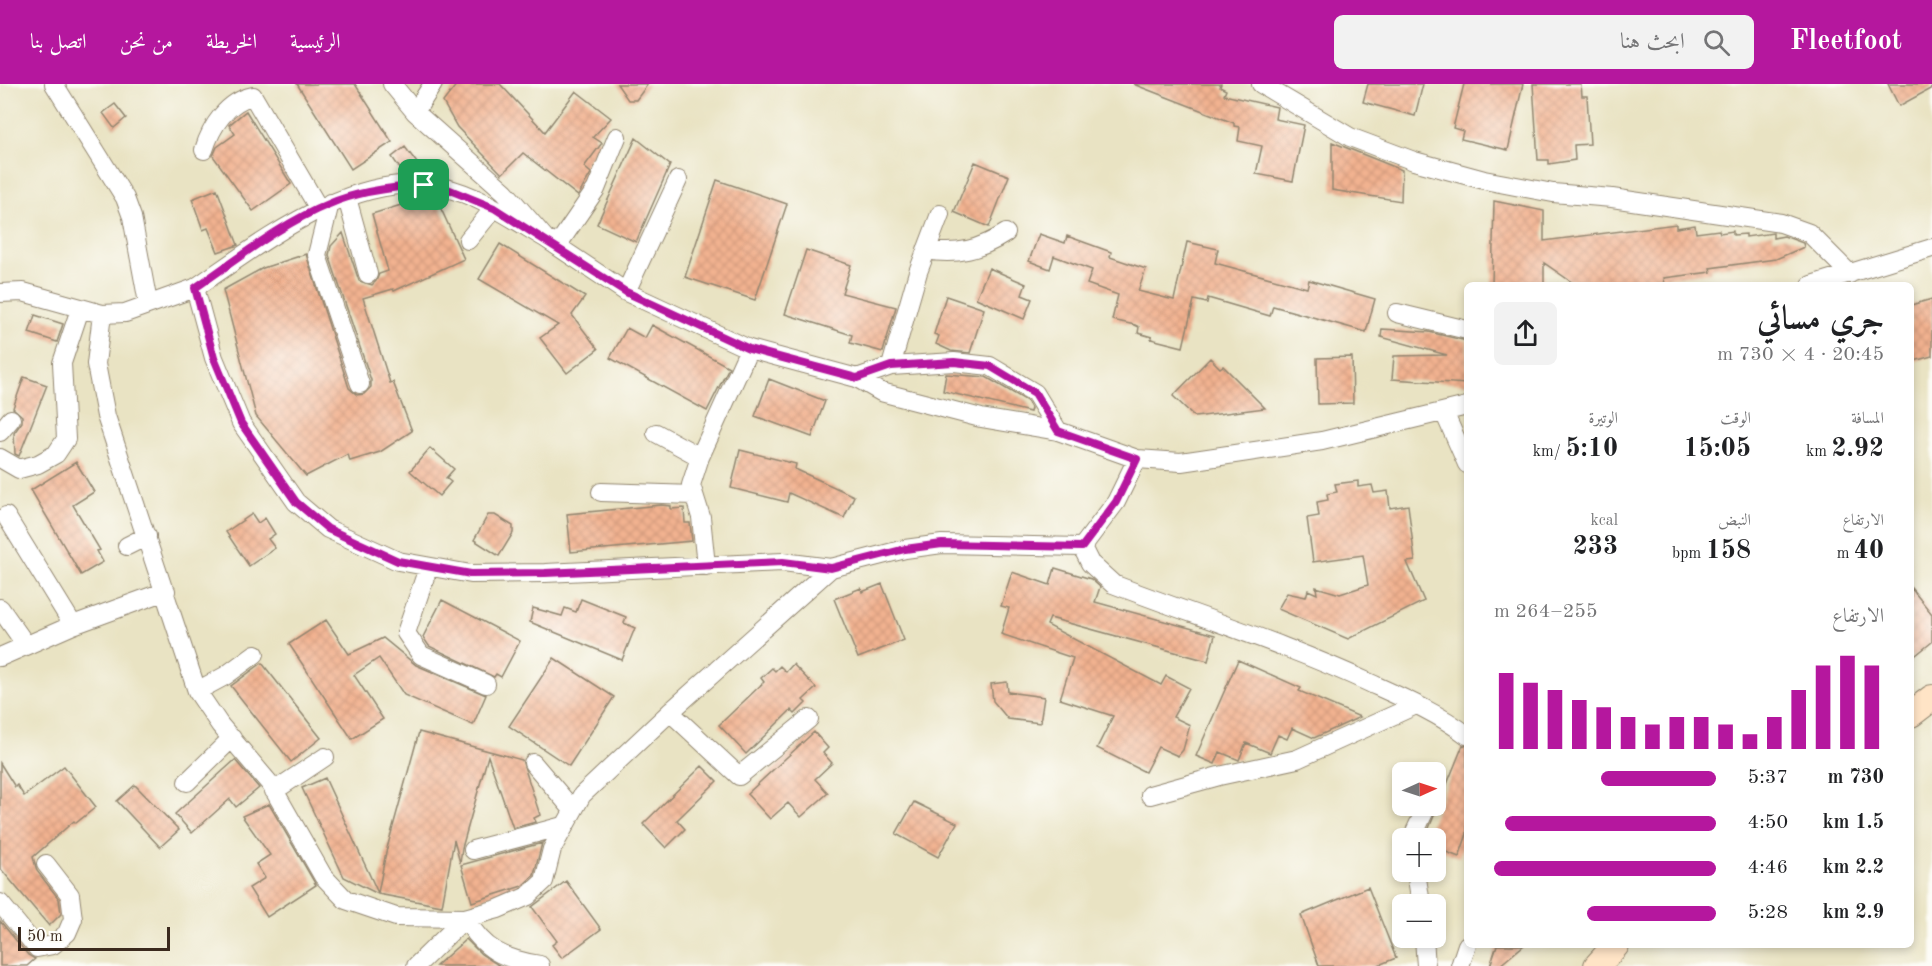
<!DOCTYPE html>
<html lang="ar">
<meta charset="utf-8">
<style>
body{margin:0;font-family:"Old Standard TT",Amiri,serif;background:#f2f2f2;color:#202124;direction:rtl;height:100vh;display:flex;flex-direction:column;font-size:22px;white-space:nowrap}
*{box-sizing:border-box;margin:0}
p{font-size:20px;color:#757577}
.icon{flex:none;width:33px;height:33px;fill:none;stroke:currentColor;stroke-width:2;stroke-linecap:round;stroke-linejoin:round}
.map{position:relative;flex:1;overflow:hidden;direction:ltr}
.panel{position:absolute;left:1464px;top:198px;width:450px;height:666px;display:flex;flex-direction:column;background:#fff;border-radius:9px;box-shadow:0 3px 9px #0003;direction:rtl}
.panel>*{flex:none}
.needle{width:39px;rotate:87deg}
.fabs{position:absolute;left:1392px;top:678px;display:grid;gap:12px}
.fabs a{display:grid;place-items:center;width:54px;height:54px;border-radius:9px;background:#fff;box-shadow:0 3px 9px #0003;font-size:30px}
.scale{position:absolute;left:18px;bottom:15px;width:152px;box-sizing:border-box;padding-left:6px;border:3px solid #3b2a1e;border-top:0;font-size:16px;line-height:21px;white-space:nowrap;color:#3b2a1e;-webkit-text-stroke:4px #fdfcf7;paint-order:stroke}
.pin{position:absolute;display:grid;place-items:center;width:51px;height:51px;color:#fff;margin:-26px;border-radius:12px;box-shadow:0 3px 9px #0006}
.round{display:grid;place-items:center;flex:none;width:63px;height:63px;border-radius:9px;background:#f2f2f2}
.headline{display:flex;align-items:center;justify-content:space-between;height:102px;padding:0 30px}
h1{font-size:33px;font-weight:700;line-height:45px}
.metrics{display:grid;grid-template-columns:repeat(3,1fr);gap:9px;height:102px;padding:6px 30px}
.metrics div{display:grid;align-content:center}
.metrics b{font-size:26px;font-weight:700}
.metrics small{font-size:16px;font-weight:400}
.metrics p{font-size:16px}
.chart{height:168px;padding:12px 30px}
.chart p{display:flex;justify-content:space-between}
.chart svg{width:100%;height:108px;margin-top:6px;stroke:#b5179e;stroke-width:6}
ul{padding:0 30px;list-style:none;font-size:20px}
li{display:grid;grid-template-columns:96px 72px 1fr;align-items:center;height:45px}
li i{height:15px;border-radius:8px;background:#b5179e}
header{display:flex;align-items:center;gap:36px;box-sizing:border-box;height:84px;padding:0 30px;background:#b5179e;color:#fff}
header strong{font-size:28px}
nav{display:flex;gap:33px;margin-inline-start:auto;font-size:21px}
.search{width:420px;height:54px;background:#f2f2f2;display:flex;align-items:center;gap:15px;box-sizing:border-box;padding:0 21px;border-radius:9px;color:#757577;font-size:22px}
.map>svg:first-child{display:block}
.building{fill:url(#building-cross-hatch)}
.lines{fill:none;stroke-linecap:round;stroke-linejoin:round}
.minor-casing{stroke:#928670;stroke-width:20}
.secondary-casing{stroke:#928670;stroke-width:28}
.minor{stroke:#fff;stroke-width:18}
.secondary{stroke:#ffe4c6;stroke-width:26}
.route-casing{stroke:#fff;stroke-width:12}
.route{stroke:#b5179e;stroke-width:8}
</style>
<header>
<strong>Fleetfoot</strong>
<div class="search"><svg class="icon" aria-label="search" viewBox="0 0 24 24"><circle cx="10" cy="10" r="6"/><path d="M15 15l6 6"/></svg>ابحث هنا</div>
<nav><a>الرئيسية</a><a>الخريطة</a><a>من نحن</a><a>اتصل بنا</a></nav>
</header>
<div class="map">
<svg width="1932" height="882" viewBox="0 0 1932 882">
<defs>
<pattern id="building-cross-hatch" width="8" height="8" patternUnits="userSpaceOnUse" patternTransform="scale(1.5)"><rect width="8" height="8" fill="#f2b290"/><path d="M0 0l8 8M0 8l8-8" fill="none" stroke="#d0997c"/></pattern>
</defs>
<rect width="100%" height="100%" fill="#fdfcf7"/>
<filter id="ink" filterUnits="userSpaceOnUse"><feTurbulence type="fractalNoise" baseFrequency=".0167" numOctaves="2"/><feDisplacementMap in="SourceGraphic" scale="12" xChannelSelector="R" yChannelSelector="G"/><feConvolveMatrix kernelMatrix="1 2 1 2 8 2 1 2 1" color-interpolation-filters="sRGB"/></filter>
<filter id="wash" filterUnits="userSpaceOnUse"><feTurbulence type="fractalNoise" baseFrequency=".008" numOctaves="4" result="noise"/><feDisplacementMap in="SourceGraphic" scale="24" xChannelSelector="R" yChannelSelector="G"/><feGaussianBlur stdDeviation="1.35" result="paint"/><feColorMatrix in="noise" values="0 0 0 0 0 0 0 0 0 0 0 0 0 0 0 0 0 1.4 0 .05"/><feComposite in="paint" operator="in"/></filter>
<g filter="url(#wash)">
<rect width="100%" height="100%" fill="#e9e3c3"/>
<g id="blocks">
<path class="building" d="M297,0H355L392,58L351,85Z
M457,0H500L545,48L576,7L611,34L593,53L602,59L584,83L591,89L578,112L523,69L502,90L457,43L443,18Z
M617,0H648L636,16H628Z
M1133,0H1221L1220,3L1226,6L1224,11L1277,23L1275,35L1304,41L1293,97L1256,90L1262,62L1238,57L1240,43L1234,42V39Z
M1368,0H1423L1415,32L1363,18Z
M1464,0H1523L1508,66L1461,55L1463,47L1453,44Z
M1533,0H1581L1582,12H1587L1590,60L1574,61L1575,76L1549,80V76H1538Z
M1888,0H1932V4L1899,22Z
M115,20L126,34L114,44L103,29Z
M246,27L291,100L253,127L213,72L217,63L235,50L229,41Z
M636,54L670,81L636,158L597,140Z
M1332,58L1402,86L1401,117L1332,106Z
M405,63L417,79L403,89L392,73Z
M975,78L1009,92L989,143L954,128Z
M717,96L787,120L755,216L685,193Z
M217,105L238,161L218,168L208,144L203,146L192,115Z
M427,113L436,114L464,175L394,207L393,205L363,214L390,299L393,298L412,347L380,368L350,377L348,370L306,392L256,332L223,206L263,184L306,170L349,304L357,311L364,310L371,303V296L329,171L331,162L343,149L359,197L372,201L376,197L379,190L388,187L372,130Z
M1494,117L1544,127V157L1676,140V144L1695,141L1696,149L1719,146L1720,149L1733,147V151L1746,150V153L1773,149V154L1784,152L1803,159L1804,163L1776,175L1710,184L1711,188L1664,194L1665,201H1576L1544,179V201H1492Z
M1039,150L1065,159L1067,152L1111,168L1110,173L1146,185L1138,207L1174,216L1187,158L1218,165L1215,179L1307,204L1309,196L1375,215L1366,248L1273,222L1270,232L1208,214L1207,219L1194,216L1183,263L1151,255L1152,253L1138,249L1139,243L1135,241L1112,236L1118,211L1087,200L1092,186L1054,172L1050,185L1029,177Z
M500,160L585,213L572,231L598,265L567,289L540,254L558,241L479,195Z
M806,166L851,181L842,209L896,223L883,268L850,259L852,251L785,230Z
M989,184L1026,200L1022,211L1032,215L1024,235L976,214Z
M946,212L984,225L970,269L951,267L936,260L939,252L934,250Z
M1932,215V272L1911,278V221Z
M35,231L63,240L57,258L29,249Z
M652,241L729,283L707,327L610,274L627,244L645,254Z
M1382,245L1429,248L1467,257V300L1392,295L1394,272L1447,271L1381,253Z
M1352,273L1353,319L1318,320L1317,274Z
M1210,274L1220,284L1223,282L1265,324L1195,333L1173,312Z
M946,290L986,293L1027,317L1031,324L1030,328L943,307Z
M24,293L47,301L19,372L15,370L14,349L22,338V332L13,324Z
M769,295L825,317L812,353L755,332Z
M430,364L454,385L446,394L451,398L439,412L410,387Z
M740,366L796,380L795,385L854,412L844,434L789,409L787,418L731,404Z
M76,378L94,408L73,421L100,466L97,467L103,478L81,491L31,406Z
M1358,397V403L1372,401L1374,409L1388,407L1390,424L1408,421L1415,477L1407,478L1424,517L1348,555L1278,525L1287,509L1306,513L1308,506L1317,510L1316,503L1340,510L1368,501L1363,471L1313,478L1307,434L1319,432L1317,418L1328,416L1327,410L1337,408L1335,400Z
M661,421L671,422V425L684,424L685,439H690L692,457L571,468L567,430Z
M252,430L258,439L265,434L275,450L268,455L275,464L249,482L226,448Z
M488,431H495L513,442V449L499,472L474,456Z
M1055,484L1091,495L1100,503L1095,518L1215,551L1208,577L1050,534L1047,541L1161,601L1166,592L1189,604L1173,633L1190,641L1183,666L1178,672L1158,663L1145,688L1097,664L1113,632L1060,615L1073,574L1001,550L1009,524L1001,522L1012,488L1050,501Z
M882,500L904,556L858,574L834,515L861,504L862,508Z
M1911,504L1932,530V558L1911,575Z
M581,515L626,533L624,539L635,544L622,576L530,538L533,524L562,532L565,524L576,528Z
M442,516L520,557L501,593L496,590L494,593L429,562L423,553Z
M326,536L349,570L383,554L416,581L486,611L473,641L404,611L379,574L354,591L383,635L352,655L289,560Z
M554,574L614,613L569,682L509,642Z
M1238,576L1301,604L1299,607L1360,633L1314,654L1292,644L1287,655L1278,651L1270,669L1246,659L1239,676L1220,668L1215,680L1196,672Z
M262,579L321,654L291,678L231,602Z
M793,580L816,604L803,616L806,619L795,630L791,626L746,670L719,641L764,598L761,594L772,584L775,587L780,582L786,588Z
M1007,598L1008,608L1044,613L1040,639L1008,635L993,617L991,600Z
M419,648L522,676L540,731L534,734L536,738L513,744L488,672L462,764L460,779L454,756L442,822L378,810L344,793L302,704L325,694L378,809L386,768Z
M814,648L828,664L823,669L832,679L815,695L828,709L801,733L788,719L770,735L747,710Z
M1463,661L1467,662V750L1459,773L1436,764V754H1425Z
M235,676L259,704L236,723L230,715L192,749L175,730Z
M0,679L15,703L17,701L24,712L64,682L96,723L76,739L74,737L33,773L37,787L59,815L61,830L49,842L0,784Z
M702,682L717,697L677,736L685,745L666,764L643,740Z
M135,701L179,746L160,763L117,717Z
M914,718L957,739L938,773L896,750Z
M269,720L316,801L267,833L249,804L265,794L256,780L270,771L242,732Z
M542,759L534,791L522,802L472,818L461,781Z
M566,797L601,845L562,874L552,861L557,857L532,823Z
M1368,803L1396,874L1376,882H1319L1301,831Z
M0,837L28,871L35,875L27,882H0Z
M466,855L481,870L500,882H436Z
M1497,861H1524L1499,882H1490Z"/>
</g>
</g>
<g filter="url(#ink)">
<use href="#blocks" fill-opacity="0" stroke="#928670" stroke-width="1.5"/>
<g class="lines">
<defs>
<path id="minor" d="M54,0L125,114L132,133L148,219
M392,0L415,28L505,108L545,154L626,208L749,265L857,294L881,308L981,334L1058,347L1137,375L1181,378L1322,357L1467,322
M1261,0L1350,53L1414,77L1484,96L1553,109L1612,114L1781,139L1809,149L1850,190
M415,28L433,0
M204,66C211,43 227,17 253,12L319,125
M347,114L368,190
M330,119L317,171L360,300
M545,154C513,135 479,111 442,103C354,85 263,158 195,204L214,274L241,339L296,418L328,445L398,477L471,490L545,489L783,478L831,484L905,465L942,460L1082,463
M468,156L494,124
M557,162L596,105L617,53
M926,166C957,172 981,165 1006,149
M1811,201L1932,164
M626,208L678,96
M0,209L23,208L102,230L125,229L195,204
M1397,229L1467,246
M102,230L96,280L106,332L197,607L220,641L271,701L323,792L346,816L396,833L465,834L498,825L528,812L544,797L552,765L582,711L670,628L831,484
M891,282L918,188L940,130
M857,294L891,282L954,278L990,282L1035,309L1058,347
M1444,328L1467,380
M0,348L11,335
M656,349L700,373
M0,374L19,385L38,380L56,370L66,355L62,279L80,225
M601,408L694,411
M6,432L73,541
M127,462L147,452
M1082,463L1090,479L1113,500C1199,533 1286,560 1370,599C1403,614 1438,629 1467,651
M1082,463L1116,418L1137,375
M706,482L701,433L691,401L700,373L749,265
M428,484L406,549L421,571L486,600
M0,524L26,561
M0,573L73,541L166,507
M197,607L225,592L255,570
M670,628L739,692L809,635
M533,679L573,726
M187,698L232,654
M274,707L325,673
M1150,711L1219,692L1297,675L1416,621
M1412,754L1427,722
M473,766L563,742
M1416,788L1421,820
M0,819L37,864L53,861L67,849L73,835L70,811L46,780
M465,834C484,866 503,875 540,881
M1424,854L1426,882
M416,882L465,834
M1460,882L1467,861"/>
<path id="secondary" d="M1911,630L1932,614
M1597,882L1616,861"/>
</defs>
<use href="#minor" class="minor-casing"/>
<use href="#secondary" class="secondary-casing"/>
<use href="#minor" class="minor"/>
<use href="#secondary" class="secondary"/>
</g>
</g>
<g class="lines" filter="url(#ink)">
<defs>
<path id="route" d="M424,101L445,104L494,124L626,208L749,265L857,294L891,282L954,278L990,282L1035,309L1058,347L1137,375L1116,418L1082,463L942,460L905,465L831,484L783,478L545,489L471,490L398,477L328,445L296,418L241,339L214,274L195,204C238,175 280,140 329,120C358,107 392,103 424,101Z"/>
</defs>
<use href="#route" class="route-casing"/>
<use href="#route" class="route"/>
</g>
</svg>
<div class="fabs">
<a><svg class="needle" viewBox="-14 -14 28 28"><path d="M0-13l5 13h-10z" fill="#e53935"/><path d="M0 13l5-13h-10z" fill="#757577"/></svg></a>
<a>+</a>
<a>−</a>
</div>
<div class="scale">50 m</div>
<div class="pin" style="left:424px;top:101px;background:#1e9e55"><svg class="icon" aria-label="arrive" viewBox="0 0 24 24"><path d="M6 21V4h12l-3 4 3 4H6"/></svg></div>
<section class="panel">
<div class="headline"><div><h1>جري مسائي</h1><p>20:45 · 4 × 730 m</p></div><a class="round"><svg class="icon" aria-label="share" viewBox="0 0 24 24"><path d="M12 15V3M7 8l5-5 5 5M5 13v7h14v-7"/></svg></a></div>
<div class="metrics">
<div><p>المسافة</p><b>2.92<small> km</small></b></div>
<div><p>الوقت</p><b>15:05</b></div>
<div><p>الوتيرة</p><b>5:10<small> /km</small></b></div>
</div>
<div class="metrics">
<div><p>الارتفاع</p><b>40<small> m</small></b></div>
<div><p>النبض</p><b>158<small> bpm</small></b></div>
<div><p>kcal</p><b>233</b></div>
</div>
<div class="chart"><p><span>الارتفاع</span>255–264 m</p>
<svg viewBox="0 0 160 44" preserveAspectRatio="none"><path d="M5 44V13M15 44V17M25 44V20M35 44V24M45 44V27M55 44V31M65 44V34M75 44V31M85 44V31M95 44V34M105 44V38M115 44V31M125 44V20M135 44V10M145 44V6M155 44V10"/></svg>
</div>
<ul>
<li><b>730 m</b>5:37<i style="width:52%"></i></li>
<li><b>1.5 km</b>4:50<i style="width:95%"></i></li>
<li><b>2.2 km</b>4:46<i style="width:100%"></i></li>
<li><b>2.9 km</b>5:28<i style="width:58%"></i></li>
</ul>
</section>
</div>
